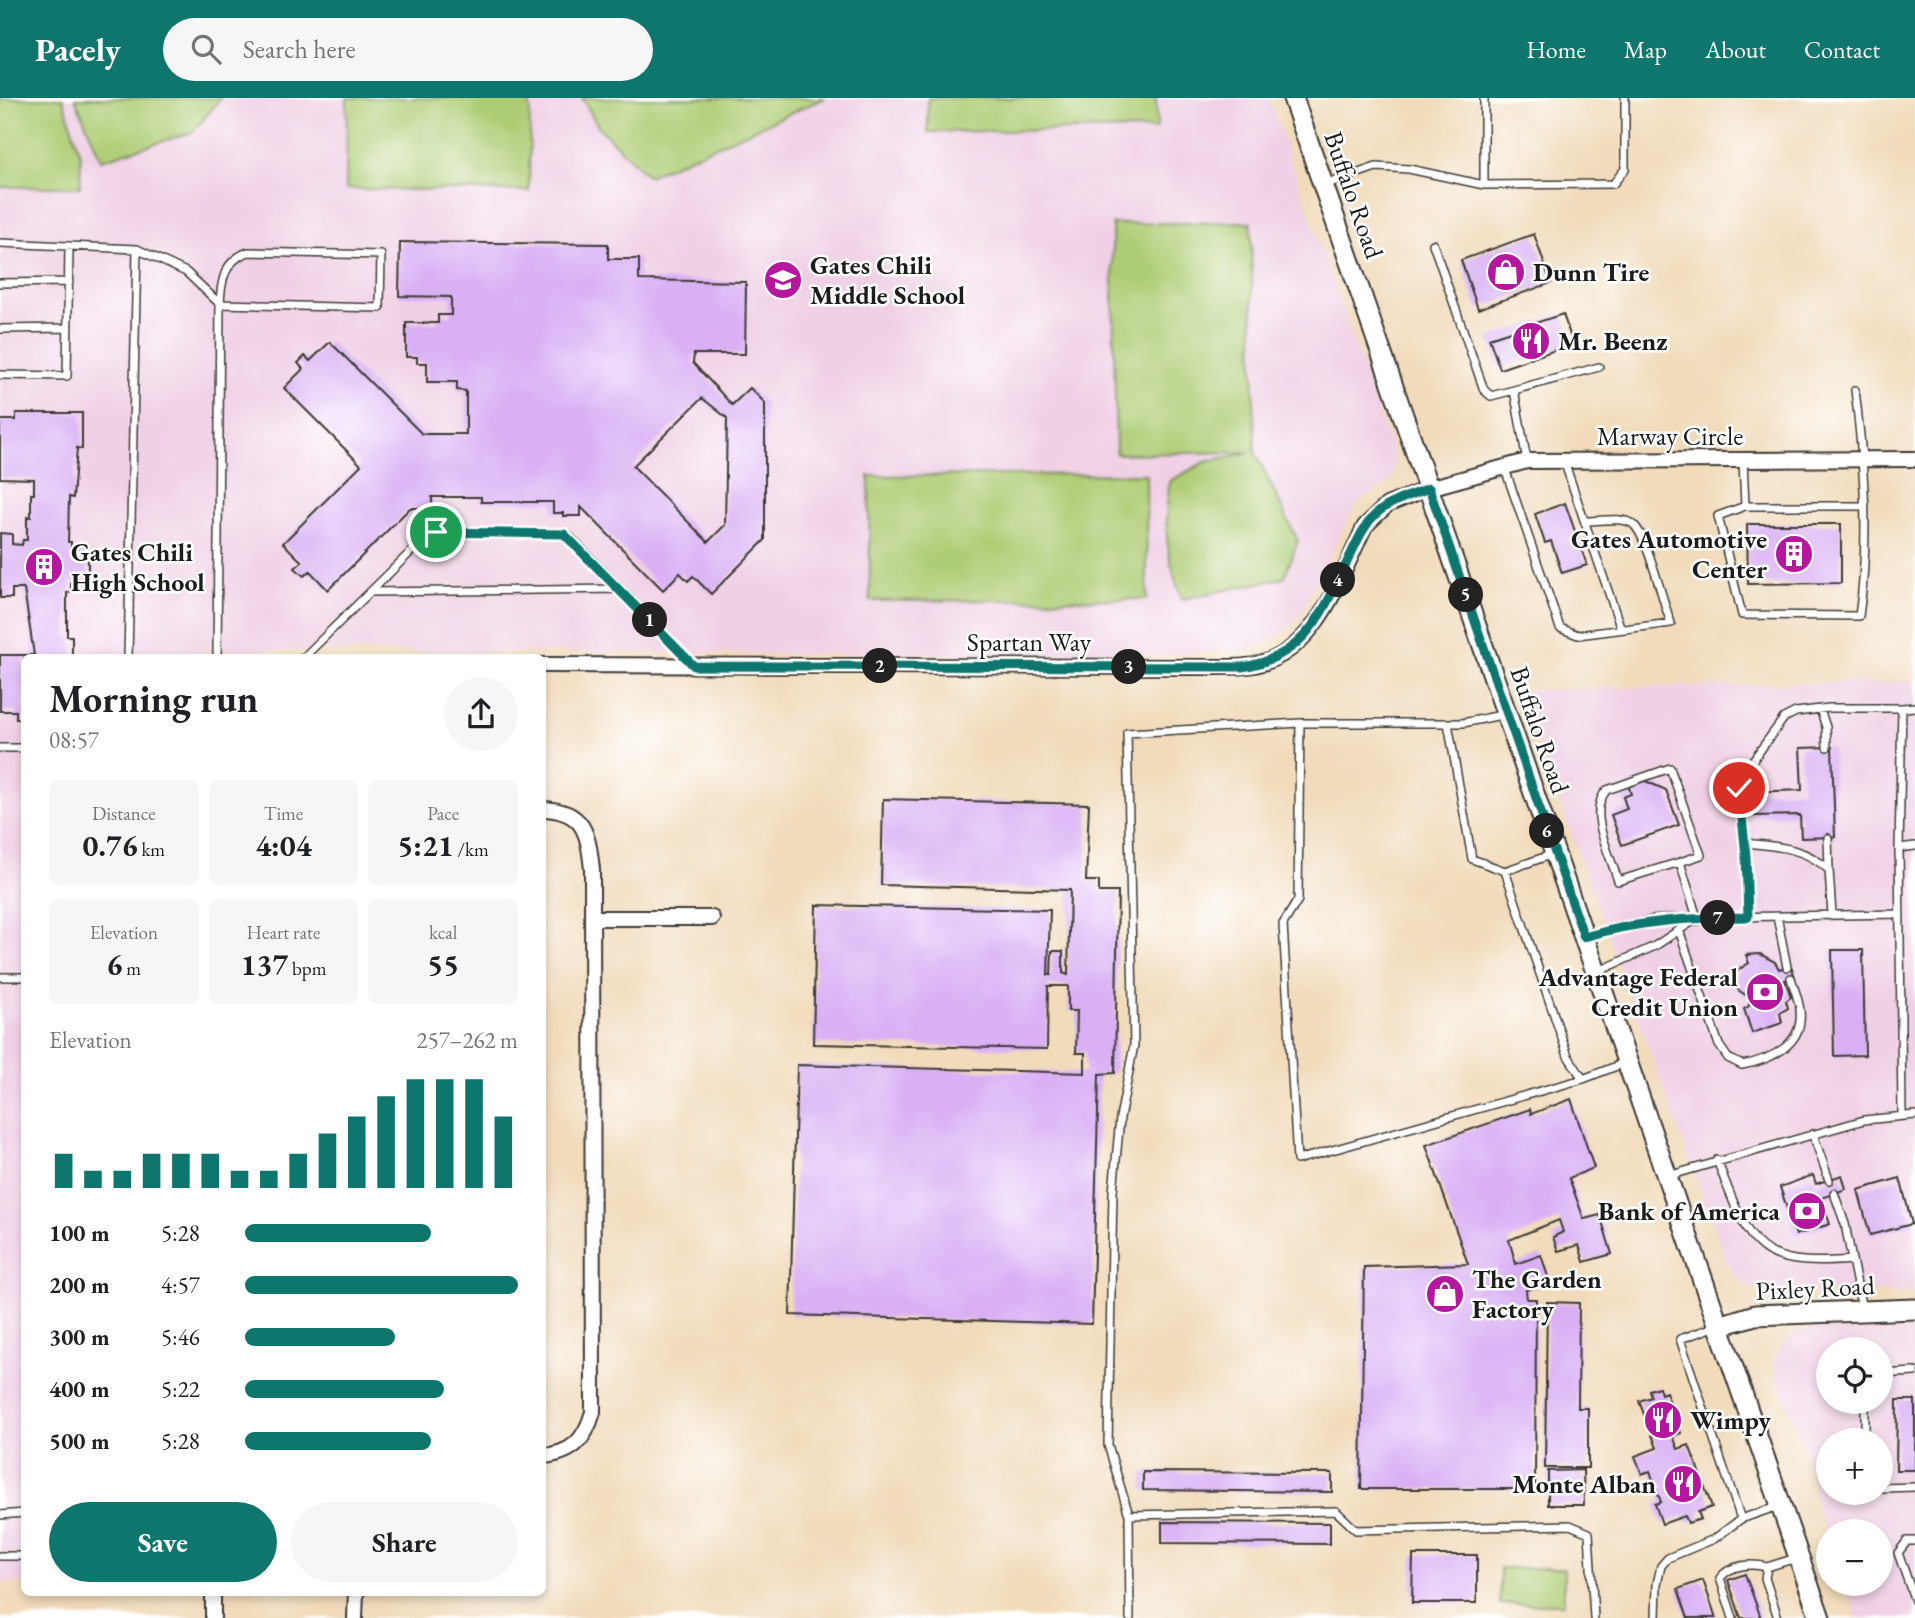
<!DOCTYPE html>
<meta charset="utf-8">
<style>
body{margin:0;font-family:"EB Garamond",serif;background:#f6f6f6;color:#202124;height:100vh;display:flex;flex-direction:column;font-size:26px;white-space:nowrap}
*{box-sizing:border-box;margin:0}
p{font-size:23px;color:#757577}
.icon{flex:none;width:38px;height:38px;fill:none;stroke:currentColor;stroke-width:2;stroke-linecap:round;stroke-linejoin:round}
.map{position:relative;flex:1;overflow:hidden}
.drawer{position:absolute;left:21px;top:556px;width:525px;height:942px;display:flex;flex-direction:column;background:#fff;border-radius:10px;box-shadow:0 4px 10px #0003}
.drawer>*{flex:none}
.fabs{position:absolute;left:1816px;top:1239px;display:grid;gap:14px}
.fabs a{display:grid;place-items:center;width:77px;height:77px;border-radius:50%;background:#fff;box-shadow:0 4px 10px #0003;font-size:35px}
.pin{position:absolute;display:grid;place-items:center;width:60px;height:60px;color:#fff;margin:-30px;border:4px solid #fff;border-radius:50%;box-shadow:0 2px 7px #0007}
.km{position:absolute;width:35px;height:35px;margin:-18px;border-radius:50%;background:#222;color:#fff;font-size:19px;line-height:35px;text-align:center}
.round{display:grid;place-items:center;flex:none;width:74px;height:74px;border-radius:37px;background:#f6f6f6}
.head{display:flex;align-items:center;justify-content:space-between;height:119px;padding:0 28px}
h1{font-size:38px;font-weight:700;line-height:52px}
.metrics{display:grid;grid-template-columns:repeat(3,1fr);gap:10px;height:119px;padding:7px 28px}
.metrics div{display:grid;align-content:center;border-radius:10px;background:#f6f6f6;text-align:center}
.metrics b{font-size:30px;font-weight:700}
.metrics small{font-size:19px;font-weight:400}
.metrics p{font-size:19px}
.chart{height:196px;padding:14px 28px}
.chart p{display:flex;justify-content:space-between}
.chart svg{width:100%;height:126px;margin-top:7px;stroke:#0f766e;stroke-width:6}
.action{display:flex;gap:14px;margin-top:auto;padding:14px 28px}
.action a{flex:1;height:80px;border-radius:42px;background:#0f766e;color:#fff;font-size:28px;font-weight:700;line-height:80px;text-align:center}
.action a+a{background:#f6f6f6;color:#202124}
ul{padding:0 28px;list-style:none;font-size:23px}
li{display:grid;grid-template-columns:112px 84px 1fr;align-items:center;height:52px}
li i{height:18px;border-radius:9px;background:#0f766e}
header{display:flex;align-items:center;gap:42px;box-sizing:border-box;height:98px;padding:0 35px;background:#0f766e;color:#fff}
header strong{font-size:33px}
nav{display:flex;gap:38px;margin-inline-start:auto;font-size:24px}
.search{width:490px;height:63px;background:#f6f6f6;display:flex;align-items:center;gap:18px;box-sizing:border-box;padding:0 24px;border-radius:38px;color:#757577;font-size:26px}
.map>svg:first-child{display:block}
.built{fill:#f0d0e4;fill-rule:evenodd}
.green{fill:#aecc73;stroke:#657448;stroke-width:2}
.building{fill:#d9b0f4;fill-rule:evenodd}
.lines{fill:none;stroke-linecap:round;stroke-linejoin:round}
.lane-casing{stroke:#3c3934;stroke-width:10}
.street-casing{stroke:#3c3934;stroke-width:18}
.secondary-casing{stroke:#3c3934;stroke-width:23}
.lane{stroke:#fff;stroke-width:7}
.street{stroke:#fff;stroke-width:14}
.secondary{stroke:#fff;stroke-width:19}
.route-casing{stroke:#fff;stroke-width:14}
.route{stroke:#0f766e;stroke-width:9}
.labels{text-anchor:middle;stroke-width:5;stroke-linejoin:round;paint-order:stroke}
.street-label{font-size:26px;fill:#1c1c1c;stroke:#fff}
.poi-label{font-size:26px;font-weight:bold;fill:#1c1c1c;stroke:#fff;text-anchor:start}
</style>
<header>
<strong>Pacely</strong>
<div class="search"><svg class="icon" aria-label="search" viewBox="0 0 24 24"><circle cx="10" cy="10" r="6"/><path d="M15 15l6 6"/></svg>Search here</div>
<nav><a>Home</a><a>Map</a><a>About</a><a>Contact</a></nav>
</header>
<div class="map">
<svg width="1915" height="1520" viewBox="0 0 1915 1520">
<rect width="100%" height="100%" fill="#fff"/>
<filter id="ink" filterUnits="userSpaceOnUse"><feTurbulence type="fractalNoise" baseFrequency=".0143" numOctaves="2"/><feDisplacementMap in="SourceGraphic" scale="14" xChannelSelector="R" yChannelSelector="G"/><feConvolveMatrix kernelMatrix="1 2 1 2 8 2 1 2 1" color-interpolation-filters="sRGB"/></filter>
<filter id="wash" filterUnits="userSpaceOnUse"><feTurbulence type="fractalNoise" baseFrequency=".00686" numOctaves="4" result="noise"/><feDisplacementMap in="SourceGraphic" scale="28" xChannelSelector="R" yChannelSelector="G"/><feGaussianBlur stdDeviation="1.57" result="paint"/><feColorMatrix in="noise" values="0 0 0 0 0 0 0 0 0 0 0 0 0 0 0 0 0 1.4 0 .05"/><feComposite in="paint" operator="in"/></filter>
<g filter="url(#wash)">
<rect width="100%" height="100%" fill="#f1dbbb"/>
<path class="built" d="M0,0H1269L1396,363L1393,378L1387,387L1362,401L1351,415L1299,519L1282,536L1263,547L1241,552L1142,558L204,552L203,560H24V1485H0Z
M1915,583V1194L1762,1195L1742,1184L1731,1175L1726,1163L1519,592Z
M1915,1229V1520H1857L1844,1486H1881V1433H1829V1444L1816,1410L1810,1366L1777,1280L1775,1258L1782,1247L1796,1235L1810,1231ZM1829,1251H1881V1304H1829ZM1829,1342H1881V1395H1829Z"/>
<path class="green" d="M0,0H63L81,60L80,89H0Z
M75,0H221L193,34L101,62Z
M347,0H530L529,93L346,91Z
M582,0H825L648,78L599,30Z
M928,0H1156L1157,31L928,34Z
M1251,124L1255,354L1298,443L1284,480L1182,501C1166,461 1163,425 1170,383L1205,364L1250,354L1116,356L1112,126Z
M1146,376L1147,501L870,503L869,378Z
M1500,1470H1564V1506H1500Z"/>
<g id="blocks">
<path class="building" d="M1534,136L1551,185L1478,211L1461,162Z
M400,144L608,146V161H639V182L746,184L745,256H694L693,265L732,307L750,290L765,305V442L711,496L693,478L688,483L680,475L663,492L581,409V418H563V415H553V404H481V399H432V410H410L328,492L310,473L304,478L295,470L302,464L283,445L361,367L284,290L303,271L298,265L305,258L310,263L330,244L422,336H466V293L457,292V284H427V265H417V259H406V225H438V217H451V199L399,198ZM702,300L727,320L725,427L708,444L633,368Z
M1563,216L1573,246L1500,271L1489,240Z
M16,315H82V351L77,350L73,400L69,399L68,444H71V455H88V484H71V494L67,495V538H72V560H24V621H16V613H0V557H34L24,491H12V500H0V435L12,436V446L22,447L23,442H27V419H31V396H34V381L0,380V322H16Z
M1565,405L1587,467L1562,475L1551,443L1545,445L1535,416Z
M1747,426H1841V485L1748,486Z
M1832,649L1835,739L1801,740L1800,717L1754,718L1753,694L1802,692L1800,650Z
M1643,682L1666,692L1679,727L1622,747L1611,717L1627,711L1623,699L1631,696L1628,687Z
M883,701L1089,706L1086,783H1099V794H1118L1115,975L1099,976L1092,1226L790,1217L797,967L1085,975V955H1076L1077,913H1068V888H1048L1047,951L813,946L816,807L1050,812L1048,877H1051L1052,853H1063V875L1068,877L1070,792L881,787Z
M1832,852H1863L1865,957L1834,958Z
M1760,856L1775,864L1779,871L1791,868L1795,879L1785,882L1791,899L1786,903L1788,910L1780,915L1782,925L1752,935L1744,911L1749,908L1750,900L1738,892L1736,878L1738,872L1749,865L1746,857Z
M1571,1001L1594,1070L1569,1080L1584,1121L1600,1117L1612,1156L1584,1164L1579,1147L1558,1153L1553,1139L1563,1134L1559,1122L1509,1142L1516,1166L1541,1157L1550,1185L1526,1192L1527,1201H1536L1535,1391H1361L1364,1169L1468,1166L1426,1047L1530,1011L1531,1016Z
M1813,1077L1816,1086L1842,1077L1846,1091L1821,1100L1830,1126L1796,1137L1780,1089Z
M1900,1080L1912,1126L1870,1137L1858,1092Z
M1547,1204L1579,1205L1578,1310H1588V1370H1545Z
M1659,1289L1661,1296L1666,1294L1681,1335L1673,1338L1678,1351L1689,1347L1712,1409L1698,1414L1701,1421L1688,1425L1685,1418L1662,1426L1655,1406L1661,1404L1650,1373L1642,1376L1635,1358L1657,1350L1639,1303L1651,1299L1649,1292Z
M1897,1302H1915V1372H1896Z
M1583,1372L1584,1407H1548V1373Z
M1143,1374L1332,1375V1394L1143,1392Z
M1162,1424L1330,1425V1446L1162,1445Z
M1413,1457H1477V1505H1412Z
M1745,1476L1761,1520H1741L1728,1482Z
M1703,1482L1716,1520H1688L1678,1491Z"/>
</g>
</g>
<g filter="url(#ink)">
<use href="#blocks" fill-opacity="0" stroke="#3c3934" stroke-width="2"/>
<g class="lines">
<defs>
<path id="lane" d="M1484,0V87
M1324,87L1376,69L1409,71L1484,87L1613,86L1625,71V0
M0,145L137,151L186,174L220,206L380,210L381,157L248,154C224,163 221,183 220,206L217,560
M1433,146L1484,292L1491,298L1514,292L1527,363
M0,185L69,184
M0,231L68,230
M0,277L67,278L69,149
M1514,292L1599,269
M1743,362L1745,408L1718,418L1742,517L1859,518C1870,443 1864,366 1855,292
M1564,363L1621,531
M1504,368L1560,530L1578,537L1671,525C1663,505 1648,440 1634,427C1625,418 1598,423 1585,423
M1745,408H1864
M370,494L620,491
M128,560L137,151
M303,560L430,435H557L570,439L693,567
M1820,611L1826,629L1827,649
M1506,616L1463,625H1300L1298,802L1283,826L1297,1062L1583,981L1627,964
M1448,625L1472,761L1505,773L1568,958L1583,981
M0,650H24
M1828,740L1829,772
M1744,745C1776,748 1805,749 1829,772L1832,817
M1899,750L1915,748
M1680,764L1618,783C1611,758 1586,713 1607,692L1670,670L1701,757L1680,764L1698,823
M1505,773L1553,756
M1777,818L1787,869
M1748,819L1746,758L1739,690L1742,677L1784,620L1796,614L1829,610H1902
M1680,835L1719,947L1728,960L1742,967C1770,962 1804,947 1800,913C1799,902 1794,890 1791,880
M1585,839L1652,822L1674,820L1693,823L1721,819L1900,816
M1597,874L1655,848L1693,823
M0,879H24
M1902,1017L1899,750L1902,610L1915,609
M1813,1036L1829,1082
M1717,1062C1750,1148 1754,1170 1852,1162L1862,1211
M1668,1078L1864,1022L1915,1017
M1834,1095L1845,1126L1852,1162
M1717,1228L1680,1241L1741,1421L1781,1407
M1881,1276L1915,1274
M1865,1342V1304
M1881,1390L1915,1389
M0,1417L24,1415
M1129,1417L1336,1413L1356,1432L1570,1427L1589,1435L1594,1520
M1915,1443H1907L1898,1455L1915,1503
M0,1458H24
M1130,1520L1129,1417L1108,1347L1113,1094L1120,1020L1134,947L1127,635L1300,625
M1656,1520L1657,1486L1661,1468L1668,1460L1714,1441L1741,1421
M1733,1520L1720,1480C1731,1466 1752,1465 1767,1469
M1778,1520L1765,1480L1767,1469L1796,1460"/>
<path id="street" d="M542,567L1201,569C1219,569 1238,570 1255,567C1318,554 1340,478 1365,428L1387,407L1429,390L1527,363L1915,361
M542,711C585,712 588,736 592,771L593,1314C585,1342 572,1356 542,1358
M592,820H712
M213,1520V1494
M355,1520L356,1494"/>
<path id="secondary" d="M1293,0L1820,1520
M1719,1228L1755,1217L1915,1211"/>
</defs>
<use href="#lane" class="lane-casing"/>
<use href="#street" class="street-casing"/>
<use href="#secondary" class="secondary-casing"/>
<use href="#lane" class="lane"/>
<use href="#street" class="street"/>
<use href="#secondary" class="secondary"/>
</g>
</g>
<g class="lines" filter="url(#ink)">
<defs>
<path id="route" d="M436,434L564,436L694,568L1242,569C1309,559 1324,510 1351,456C1358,442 1364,427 1376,416C1391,403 1411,397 1429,390L1584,839C1642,822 1689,820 1748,819L1746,758L1739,690"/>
</defs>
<use href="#route" class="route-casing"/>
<use href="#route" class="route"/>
</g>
<defs>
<symbol id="shop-disc" viewBox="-11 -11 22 22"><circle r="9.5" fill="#b5179e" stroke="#fff"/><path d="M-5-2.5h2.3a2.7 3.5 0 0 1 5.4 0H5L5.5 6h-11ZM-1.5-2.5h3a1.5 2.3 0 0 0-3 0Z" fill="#fff"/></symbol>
<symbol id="school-disc" viewBox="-11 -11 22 22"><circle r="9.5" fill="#b5179e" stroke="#fff"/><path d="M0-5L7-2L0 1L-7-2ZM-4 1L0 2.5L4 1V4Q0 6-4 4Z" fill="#fff"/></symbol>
<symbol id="restaurant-disc" viewBox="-11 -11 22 22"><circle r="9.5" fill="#b5179e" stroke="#fff"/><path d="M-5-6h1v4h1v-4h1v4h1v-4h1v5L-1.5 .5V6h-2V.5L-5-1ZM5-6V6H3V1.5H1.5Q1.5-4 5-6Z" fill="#fff"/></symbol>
<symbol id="building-disc" viewBox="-11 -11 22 22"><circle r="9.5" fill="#b5179e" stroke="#fff"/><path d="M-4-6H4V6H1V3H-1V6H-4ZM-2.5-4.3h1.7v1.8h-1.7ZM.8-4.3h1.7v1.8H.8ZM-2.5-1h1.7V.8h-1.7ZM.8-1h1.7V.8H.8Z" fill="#fff"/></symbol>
<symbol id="bank-disc" viewBox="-11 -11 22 22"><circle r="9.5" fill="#b5179e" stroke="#fff"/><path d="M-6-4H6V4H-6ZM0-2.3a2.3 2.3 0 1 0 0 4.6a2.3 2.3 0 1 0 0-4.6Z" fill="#fff"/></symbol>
</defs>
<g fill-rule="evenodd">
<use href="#shop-disc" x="1484" y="152" width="44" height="44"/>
<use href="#school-disc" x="761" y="160" width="44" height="44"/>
<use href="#restaurant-disc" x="1509" y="221" width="44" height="44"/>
<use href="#building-disc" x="1772" y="434" width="44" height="44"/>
<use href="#building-disc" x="22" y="447" width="44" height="44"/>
<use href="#bank-disc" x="1743" y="872" width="44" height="44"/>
<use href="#bank-disc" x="1785" y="1091" width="44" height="44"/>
<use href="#shop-disc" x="1423" y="1174" width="44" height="44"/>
<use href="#restaurant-disc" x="1641" y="1300" width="44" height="44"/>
<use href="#restaurant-disc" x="1661" y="1364" width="44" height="44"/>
</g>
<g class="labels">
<g class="street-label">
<text transform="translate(1354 97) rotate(71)" y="9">Buffalo Road</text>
<text x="1670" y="347">Marway Circle</text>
<text x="1029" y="553">Spartan Way</text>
<text transform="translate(1540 632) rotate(71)" y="9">Buffalo Road</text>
<text transform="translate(1815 1190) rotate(-3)" y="9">Pixley Road</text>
</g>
<g class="poi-label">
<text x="810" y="176">Gates Chili<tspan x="810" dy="30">Middle School</tspan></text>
<text x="1533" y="183">Dunn Tire</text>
<text x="1558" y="252">Mr. Beenz</text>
<text x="1767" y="450" text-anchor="end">Gates Automotive<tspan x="1767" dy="30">Center</tspan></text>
<text x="71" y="463">Gates Chili<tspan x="71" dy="30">High School</tspan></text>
<text x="1738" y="888" text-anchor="end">Advantage Federal<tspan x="1738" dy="30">Credit Union</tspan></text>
<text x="1780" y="1122" text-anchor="end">Bank of America</text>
<text x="1472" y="1190">The Garden<tspan x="1472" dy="30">Factory</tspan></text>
<text x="1690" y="1331">Wimpy</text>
<text x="1656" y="1395" text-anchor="end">Monte Alban</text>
</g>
</g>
</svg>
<div class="fabs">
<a><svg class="icon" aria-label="locate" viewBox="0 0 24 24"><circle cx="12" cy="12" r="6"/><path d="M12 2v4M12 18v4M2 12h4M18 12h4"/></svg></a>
<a>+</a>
<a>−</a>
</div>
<div class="pin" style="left:436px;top:434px;background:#1e9e55"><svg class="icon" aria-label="arrive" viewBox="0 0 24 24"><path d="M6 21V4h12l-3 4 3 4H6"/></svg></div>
<div class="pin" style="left:1739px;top:690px;background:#d93025"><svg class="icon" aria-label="check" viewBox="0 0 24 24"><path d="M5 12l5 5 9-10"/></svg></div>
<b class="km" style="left:650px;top:522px">1</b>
<b class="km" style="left:880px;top:568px">2</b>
<b class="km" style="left:1129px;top:569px">3</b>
<b class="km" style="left:1338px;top:482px">4</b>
<b class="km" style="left:1466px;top:497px">5</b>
<b class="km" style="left:1547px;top:733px">6</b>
<b class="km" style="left:1718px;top:820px">7</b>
<section class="drawer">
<div class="head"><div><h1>Morning run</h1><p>08:57</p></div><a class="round"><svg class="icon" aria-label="share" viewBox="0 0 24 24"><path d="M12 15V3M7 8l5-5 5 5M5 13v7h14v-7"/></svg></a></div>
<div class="metrics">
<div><p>Distance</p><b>0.76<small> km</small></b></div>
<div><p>Time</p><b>4:04</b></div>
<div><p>Pace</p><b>5:21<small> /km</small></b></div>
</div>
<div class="metrics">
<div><p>Elevation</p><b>6<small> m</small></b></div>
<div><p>Heart rate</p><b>137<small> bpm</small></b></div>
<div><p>kcal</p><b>55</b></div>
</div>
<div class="chart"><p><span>Elevation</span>257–262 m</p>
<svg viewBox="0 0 160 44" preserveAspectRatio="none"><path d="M5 44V32M15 44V38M25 44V38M35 44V32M45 44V32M55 44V32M65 44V38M75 44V38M85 44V32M95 44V25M105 44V19M115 44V12M125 44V6M135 44V6M145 44V6M155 44V19"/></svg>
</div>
<ul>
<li><b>100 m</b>5:28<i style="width:68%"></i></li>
<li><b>200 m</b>4:57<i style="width:100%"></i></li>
<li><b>300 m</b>5:46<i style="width:55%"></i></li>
<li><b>400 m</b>5:22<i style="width:73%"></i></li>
<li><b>500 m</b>5:28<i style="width:68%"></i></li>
</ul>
<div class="action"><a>Save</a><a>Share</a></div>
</section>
</div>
